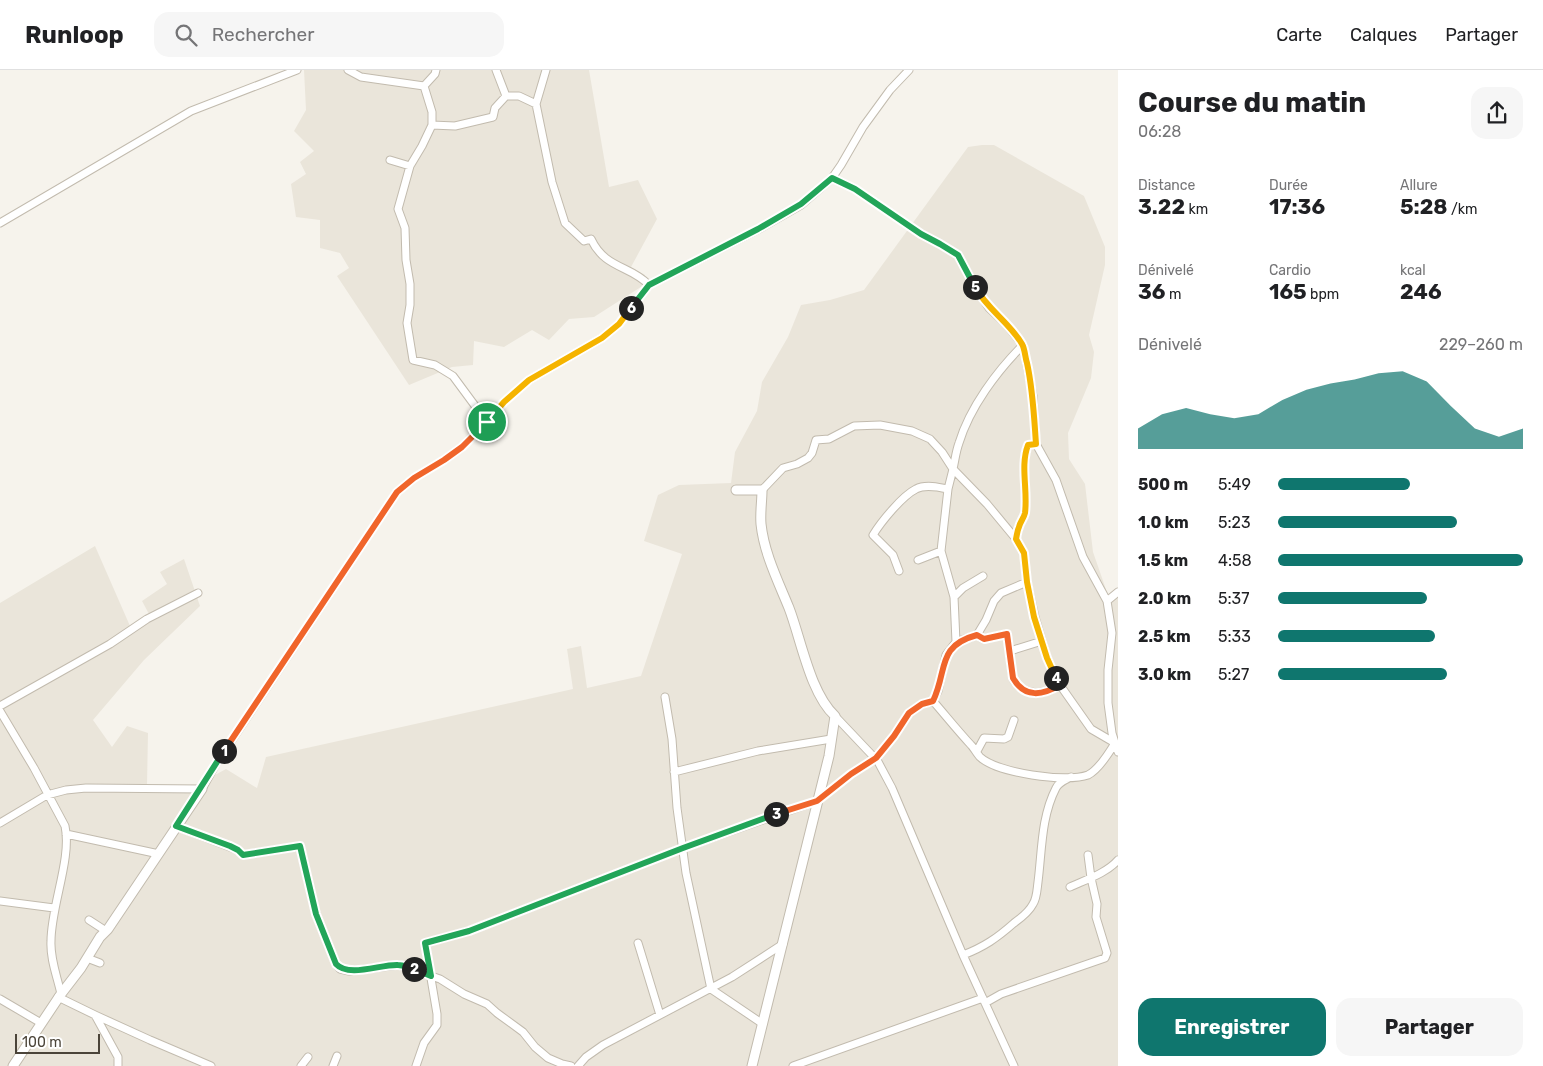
<!DOCTYPE html>
<html lang="fr">
<meta charset="utf-8">
<style>
body{margin:0;font-family:Rubik,sans-serif;background:#f6f6f6;color:#202124;height:100vh;display:flex;flex-direction:column;font-size:19px;white-space:nowrap}
*{box-sizing:border-box;margin:0}
p{font-size:16px;color:#757577}
.icon{flex:none;width:28px;height:28px;fill:none;stroke:currentColor;stroke-width:2;stroke-linecap:round;stroke-linejoin:round}
.map{position:relative;flex:1;overflow:hidden}
.side{display:flex;flex-direction:column;background:#fff;width:425px}
.side>*{flex:none}
.scale{position:absolute;left:15px;bottom:12px;width:85px;box-sizing:border-box;padding-left:5px;border:2px solid #4b4439;border-top:0;font-size:14px;line-height:18px;white-space:nowrap;color:#4b4439;-webkit-text-stroke:4px #fff;paint-order:stroke}
.pin{position:absolute;display:grid;place-items:center;width:42px;height:42px;color:#fff;margin:-21px;border:2px solid #fff;border-radius:50%;box-shadow:0 1px 5px #0007}
.km{position:absolute;width:25px;height:25px;margin:-12px;border-radius:50%;background:#222;color:#fff;font-size:14px;line-height:25px;text-align:center}
.round{display:grid;place-items:center;flex:none;width:52px;height:52px;border-radius:15px;background:#f6f6f6}
.summary{display:flex;align-items:center;justify-content:space-between;height:85px;padding:0 20px}
h1{font-size:28px;font-weight:700;line-height:38px}
.figures{display:grid;grid-template-columns:repeat(3,1fr);gap:8px;height:85px;padding:5px 20px}
.figures div{display:grid;align-content:center}
.figures b{font-size:21px;font-weight:700}
.figures small{font-size:14px;font-weight:400}
.figures p{font-size:14px}
.chart{height:140px;padding:10px 20px}
.chart p{display:flex;justify-content:space-between}
.chart svg{width:100%;height:90px;margin-top:5px;fill:#0f766e;opacity:.7}
.primary-button{display:flex;gap:10px;margin-top:auto;padding:10px 20px}
.primary-button a{flex:1;height:58px;border-radius:15px;background:#0f766e;color:#fff;font-size:20px;font-weight:700;line-height:58px;text-align:center}
.primary-button a+a{background:#f6f6f6;color:#202124}
ul{padding:0 20px;list-style:none;font-size:16px}
li{display:grid;grid-template-columns:80px 60px 1fr;align-items:center;height:38px}
li i{height:12px;border-radius:6px;background:#0f766e}
header{display:flex;align-items:center;gap:30px;box-sizing:border-box;height:70px;padding:0 25px;background:#fff;border-bottom:1px solid #e0e0e0}
header strong{font-size:24px}
nav{display:flex;gap:28px;margin-inline-start:auto;font-size:18px}
.search{width:350px;height:45px;background:#f6f6f6;display:flex;align-items:center;gap:12px;box-sizing:border-box;padding:0 18px;border-radius:15px;color:#757577;font-size:19px}
main{display:flex;flex:1;min-height:0}
.map>svg:first-child{display:block}
.residential{fill:#eae5da}
.lines{fill:none;stroke-linecap:round;stroke-linejoin:round}
.minor-casing{stroke:#c2bbae;stroke-width:9}
.tertiary-casing{stroke:#c2bbae;stroke-width:11}
.minor{stroke:#fff;stroke-width:7}
.tertiary{stroke:#fff;stroke-width:9}
.split-1-casing{stroke:#fff;stroke-width:10}
.split-2-casing{stroke:#fff;stroke-width:10}
.split-3-casing{stroke:#fff;stroke-width:10}
.split-4-casing{stroke:#fff;stroke-width:10}
.split-5-casing{stroke:#fff;stroke-width:10}
.split-6-casing{stroke:#fff;stroke-width:10}
.split-7-casing{stroke:#fff;stroke-width:10}
.split-1{stroke:#f0652b;stroke-width:6}
.split-2{stroke:#22a559;stroke-width:6}
.split-3{stroke:#22a559;stroke-width:6}
.split-4{stroke:#f0652b;stroke-width:6}
.split-5{stroke:#f5b400;stroke-width:6}
.split-6{stroke:#22a559;stroke-width:6}
.split-7{stroke:#f5b400;stroke-width:6}
</style>
<header>
<strong>Runloop</strong>
<div class="search"><svg class="icon" aria-label="search" viewBox="0 0 24 24"><circle cx="10" cy="10" r="6"/><path d="M15 15l6 6"/></svg>Rechercher</div>
<nav><a>Carte</a><a>Calques</a><a>Partager</a></nav>
</header>
<main>
<div class="map">
<svg width="1118" height="996" viewBox="0 0 1118 996">
<rect width="100%" height="100%" fill="#f6f3ec"/>
<path class="residential" d="M304,0H589L609,117L638,110L657,149L631,197L645,205L644,215L594,247L569,249L549,270L532,260L504,277L474,271L473,295L452,297L409,315L337,206L349,198L340,183L320,178V150L296,147L291,114L306,104L300,92L314,81L294,61L306,40Z
M982,75H994L1084,126L1105,177V195L1089,265L1094,282L1091,308L1068,363L1069,389L1085,414L1093,482L1110,531L1118,527V996H0V533L95,476L130,556L149,544L142,531L167,514L160,502L184,489L200,536L144,590L93,650L112,677L127,656L148,663L147,715L195,716L226,699L257,718L266,687L573,619L567,579L581,576L587,618L641,606L682,484L644,471L658,425L679,415L731,413L735,382L757,341L762,312L788,267L801,235L830,230L864,220L968,77Z"/>
<g class="lines">
<defs>
<path id="minor" d="M348,0L361,7L424,16L432,42V55L455,56L493,47L495,38L506,26H519L536,34
M496,0L506,26
M546,0L536,34L552,112L565,153L584,171L591,169C605,199 630,195 649,215
M424,16L435,4L436,0
M432,55L422,76L410,96L398,139L405,158L406,190L410,214V235L407,253L413,290L435,295L453,306L487,352
M390,90L410,96
M832,108L855,119L921,164L940,174L958,185L977,220L989,238L1006,254L1023,275C997,301 970,337 959,373C956,381 955,390 953,399L987,434L1016,469L1024,483L1027,512L1035,547L1047,588L1060,615L1091,659L1115,673
M0,153L191,41L297,0
M1023,275L1033,326L1036,374L1056,410L1083,487L1107,531L1112,563L1108,600V633L1112,663L1118,682
M762,420L783,398L797,394L808,388L812,383L816,370L829,369L854,356L880,355L912,361L930,369L942,382L953,399L948,419L941,481L954,527L956,572L946,585L938,621L933,631L922,634L909,643L894,666L876,688L892,718L963,885L1014,996
M1016,469C1017,465 1017,461 1019,457C1020,452 1024,448 1025,443C1028,420 1020,397 1028,375L1036,374
M918,490L941,481
M899,501L893,485L873,465C881,452 902,426 916,419C925,414 939,417 948,419
M954,527L963,518L983,506
M1107,531L1118,522
M977,565L983,569L1007,564L1013,609C1025,628 1043,625 1060,615
M956,572L977,565L986,550L994,531L1001,523L1027,512
M1010,581L1042,571
M665,627L672,669L677,738L686,803L711,919L763,954
M933,631C946,646 958,661 971,675C974,678 977,684 980,687C997,703 1066,713 1088,705C1098,700 1109,683 1115,673
M0,636L110,574L147,549L198,523
M0,641L34,698L65,756C72,788 51,836 51,871C50,889 57,906 61,924
M977,681L984,668L1004,669L1008,667L1014,650
M674,702L758,681L831,669
M0,753L47,725L66,720L86,718L202,719L216,694L397,422L414,408L444,390L462,377L504,332L529,310L602,268L619,254L649,215L759,159L801,135L832,108L841,95L863,57L890,20L909,0
M176,756L230,777L238,780L243,785L300,776L316,844L336,894L340,899L349,901L399,895L440,909L464,924L487,934L497,943L523,962L535,977L548,988L562,994L571,996
M66,764L159,784
M1070,817C1085,810 1107,803 1118,790
M0,831L54,838
M89,850L106,861
M638,873L660,945
M963,885C984,877 997,868 1014,853C1021,848 1029,842 1033,834C1037,828 1037,819 1038,812C1042,781 1041,747 1056,718C1059,712 1065,710 1071,707
M87,888L100,893
M58,927L95,945L118,987V996
M0,929L41,953
M985,933L1001,924L1105,888L1107,883L1096,847L1097,834L1091,808L1088,785
M95,945L150,970L211,996
M301,996L308,987
M333,996L337,986
M416,996L424,973L437,955V944L425,873L469,861L683,778L817,731L851,704L876,688L871,684L835,646
M578,996L586,987L603,975L732,907L783,874
M793,996L983,928"/>
<path id="tertiary" d="M736,420H762C762,431 760,443 761,454C764,483 778,511 789,538C801,569 810,623 835,646L829,686L752,996
M13,996L61,924L81,898L100,867L108,859L202,719"/>
</defs>
<use href="#minor" class="minor-casing"/>
<use href="#tertiary" class="tertiary-casing"/>
<use href="#minor" class="minor"/>
<use href="#tertiary" class="tertiary"/>
</g>
<g class="lines">
<defs>
<path id="split-1" d="M224,681L397,422L414,408L444,390L462,377L487,352"/>
<path id="split-2" d="M224,681L176,756L230,776L238,780L243,785L300,776L316,844L336,894C349,908 381,894 398,895C403,895 409,898 414,899"/>
<path id="split-3" d="M414,899L431,906L425,873L469,861L683,778L776,744"/>
<path id="split-4" d="M776,744L817,731L851,704L876,688L894,666L909,643L922,634L933,631C948,600 936,576 977,565L984,569L1007,564L1013,608C1025,629 1043,625 1060,615L1056,608"/>
<path id="split-5" d="M975,217C987,239 1010,253 1022,274C1025,279 1025,287 1027,293C1033,320 1034,346 1036,374L1028,375C1020,396 1028,420 1025,443C1024,448 1020,452 1019,457C1017,461 1017,465 1016,469L1024,483L1027,512L1034,547L1047,588L1056,608"/>
<path id="split-6" d="M631,238L649,215L758,159L801,134L832,108L855,119L921,164L940,174L958,185L975,217"/>
<path id="split-7" d="M487,352L504,332L529,310L602,268L619,254L631,238"/>
</defs>
<use href="#split-1" class="split-1-casing"/>
<use href="#split-2" class="split-2-casing"/>
<use href="#split-3" class="split-3-casing"/>
<use href="#split-4" class="split-4-casing"/>
<use href="#split-5" class="split-5-casing"/>
<use href="#split-6" class="split-6-casing"/>
<use href="#split-7" class="split-7-casing"/>
<use href="#split-1" class="split-1"/>
<use href="#split-2" class="split-2"/>
<use href="#split-3" class="split-3"/>
<use href="#split-4" class="split-4"/>
<use href="#split-5" class="split-5"/>
<use href="#split-6" class="split-6"/>
<use href="#split-7" class="split-7"/>
</g>
</svg>
<div class="scale">100 m</div>
<div class="pin" style="left:487px;top:352px;background:#1e9e55"><svg class="icon" aria-label="arrive" viewBox="0 0 24 24"><path d="M6 21V4h12l-3 4 3 4H6"/></svg></div>
<b class="km" style="left:224px;top:681px">1</b>
<b class="km" style="left:414px;top:899px">2</b>
<b class="km" style="left:776px;top:744px">3</b>
<b class="km" style="left:1056px;top:608px">4</b>
<b class="km" style="left:975px;top:217px">5</b>
<b class="km" style="left:631px;top:238px">6</b>
</div>
<section class="side">
<div class="summary"><div><h1>Course du matin</h1><p>06:28</p></div><a class="round"><svg class="icon" aria-label="share" viewBox="0 0 24 24"><path d="M12 15V3M7 8l5-5 5 5M5 13v7h14v-7"/></svg></a></div>
<div class="figures">
<div><p>Distance</p><b>3.22<small> km</small></b></div>
<div><p>Durée</p><b>17:36</b></div>
<div><p>Allure</p><b>5:28<small> /km</small></b></div>
</div>
<div class="figures">
<div><p>Dénivelé</p><b>36<small> m</small></b></div>
<div><p>Cardio</p><b>165<small> bpm</small></b></div>
<div><p>kcal</p><b>246</b></div>
</div>
<div class="chart"><p><span>Dénivelé</span>229–260 m</p>
<svg viewBox="0 0 160 44" preserveAspectRatio="none"><path d="M0 44V34L10 27L20 24L30 27L40 29L50 27L60 20L70 15L80 12L90 10L100 7L110 6L120 11L130 23L140 34L150 38L160 34V44z"/></svg>
</div>
<ul>
<li><b>500 m</b>5:49<i style="width:54%"></i></li>
<li><b>1.0 km</b>5:23<i style="width:73%"></i></li>
<li><b>1.5 km</b>4:58<i style="width:100%"></i></li>
<li><b>2.0 km</b>5:37<i style="width:61%"></i></li>
<li><b>2.5 km</b>5:33<i style="width:64%"></i></li>
<li><b>3.0 km</b>5:27<i style="width:69%"></i></li>
</ul>
<div class="primary-button"><a>Enregistrer</a><a>Partager</a></div>
</section>
</main>
